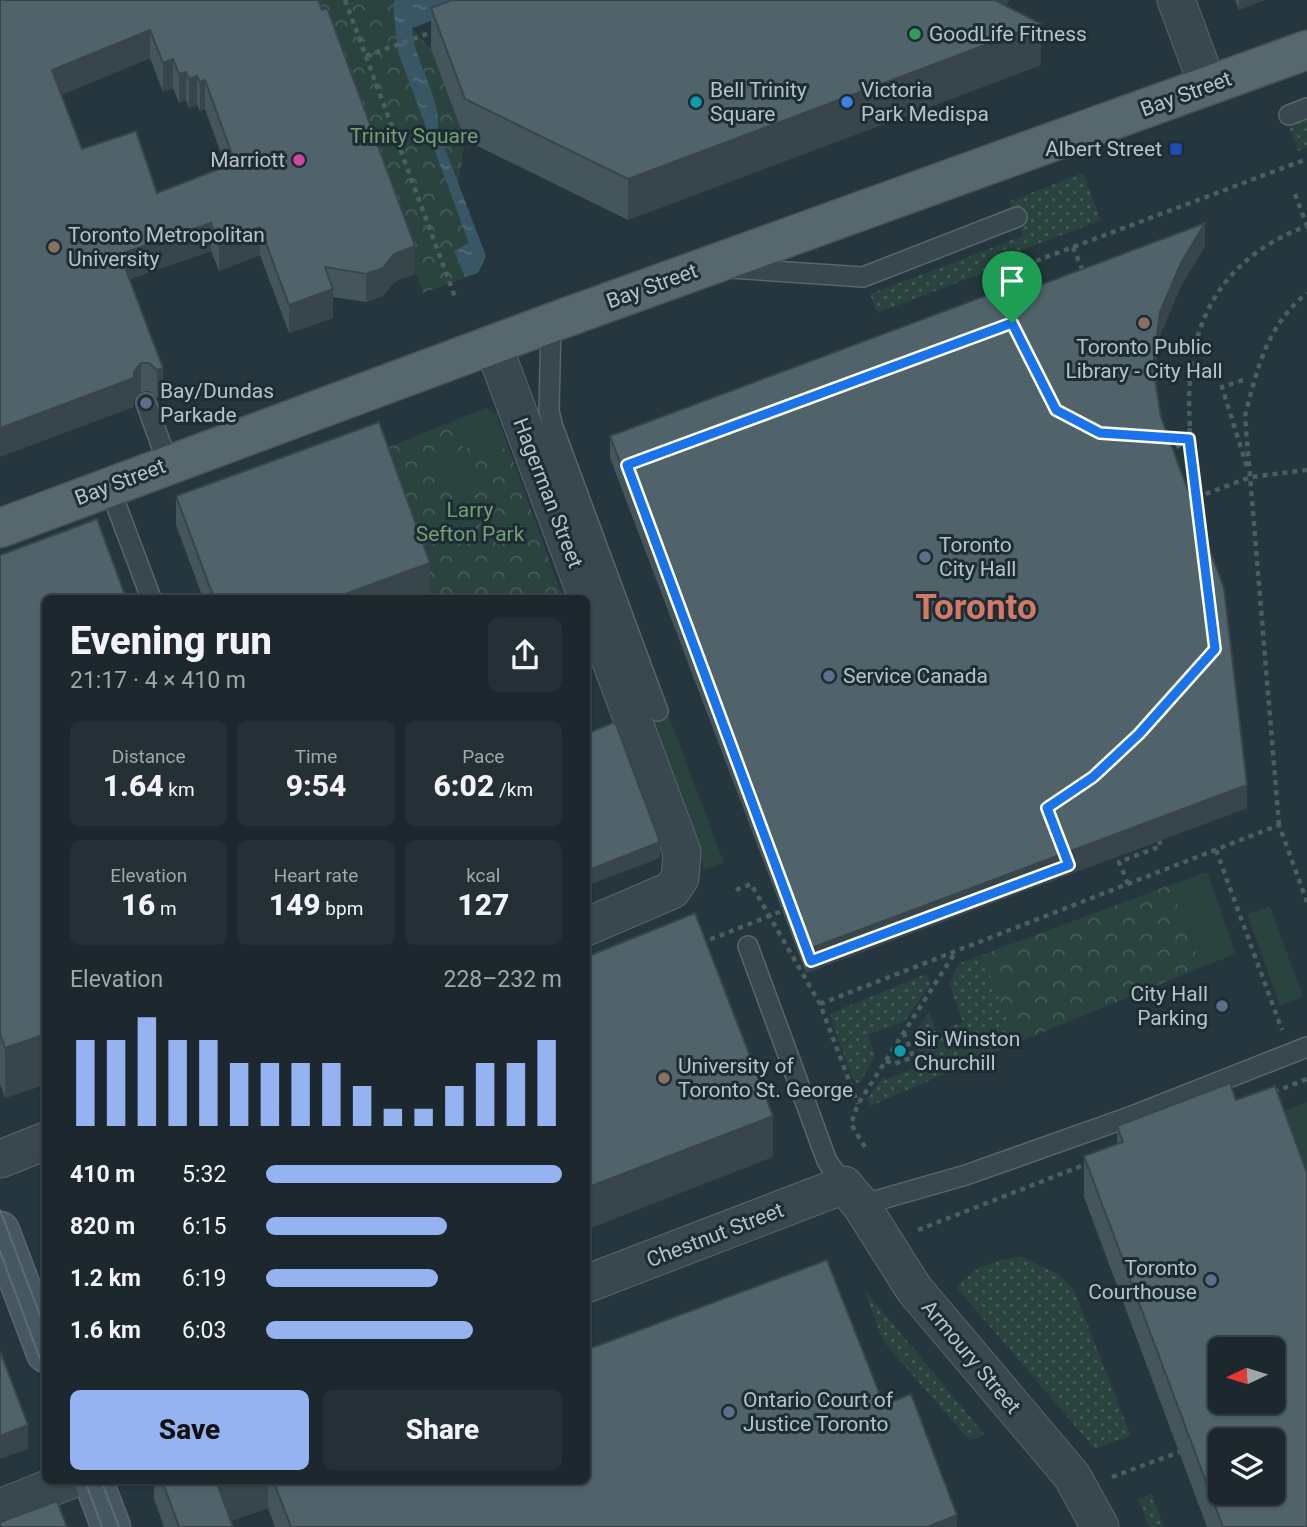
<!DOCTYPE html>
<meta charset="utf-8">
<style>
body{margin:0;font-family:Roboto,sans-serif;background:#253036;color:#f1f3f6;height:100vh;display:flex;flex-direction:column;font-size:26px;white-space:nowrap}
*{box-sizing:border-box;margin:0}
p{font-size:23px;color:#a0a6aa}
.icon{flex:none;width:38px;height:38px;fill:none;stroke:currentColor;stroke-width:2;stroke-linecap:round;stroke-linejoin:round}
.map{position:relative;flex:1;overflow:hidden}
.sheet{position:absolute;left:42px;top:595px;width:548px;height:889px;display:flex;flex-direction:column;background:#1c282e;border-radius:10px;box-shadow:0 2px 5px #0004,0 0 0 2px #3a444a}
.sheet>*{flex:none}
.needle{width:46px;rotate:266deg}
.fabs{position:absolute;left:1208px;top:1337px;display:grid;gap:14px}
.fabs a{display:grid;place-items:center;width:77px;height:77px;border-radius:10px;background:#1c282e;box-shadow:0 2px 5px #0004,0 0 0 2px #3a444a;font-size:35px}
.pin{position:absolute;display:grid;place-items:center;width:60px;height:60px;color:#fff;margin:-72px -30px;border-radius:50% 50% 50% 0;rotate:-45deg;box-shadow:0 0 7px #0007}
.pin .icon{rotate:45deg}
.round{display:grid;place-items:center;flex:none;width:74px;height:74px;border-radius:10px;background:#253036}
.headline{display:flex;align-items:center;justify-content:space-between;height:119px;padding:0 28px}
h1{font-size:38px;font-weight:800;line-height:52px}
.metrics{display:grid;grid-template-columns:repeat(3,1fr);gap:10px;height:119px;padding:7px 28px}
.metrics div{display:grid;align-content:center;border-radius:10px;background:#253036;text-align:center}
.metrics b{font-size:30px;font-weight:800}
.metrics small{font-size:19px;font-weight:400}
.metrics p{font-size:19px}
.chart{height:196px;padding:14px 28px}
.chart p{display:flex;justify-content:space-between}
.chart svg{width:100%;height:126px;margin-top:7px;stroke:#95b2f1;stroke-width:6}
.action{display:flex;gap:14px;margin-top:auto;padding:14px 28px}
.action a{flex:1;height:80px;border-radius:10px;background:#95b2f1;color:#111;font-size:28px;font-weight:800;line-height:80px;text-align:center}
.action a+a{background:#253036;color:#f1f3f6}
ul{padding:0 28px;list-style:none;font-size:23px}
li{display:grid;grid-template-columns:112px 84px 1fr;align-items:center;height:52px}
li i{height:18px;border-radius:9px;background:#95b2f1}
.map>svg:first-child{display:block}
.grass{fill:url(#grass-dots)}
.park{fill:url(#park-crowns)}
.garden{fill:#2a433e}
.water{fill:url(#water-ripples)}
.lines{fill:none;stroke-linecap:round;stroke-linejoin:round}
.lane-casing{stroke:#57656c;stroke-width:22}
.street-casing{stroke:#57656c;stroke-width:39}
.secondary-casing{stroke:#57656c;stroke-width:41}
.primary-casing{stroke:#45535a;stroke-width:41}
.path{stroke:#49605c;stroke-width:4.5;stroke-dasharray:5 5;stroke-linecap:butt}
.lane{stroke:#39474e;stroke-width:19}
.street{stroke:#39474e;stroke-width:37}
.secondary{stroke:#475761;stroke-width:38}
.primary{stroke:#57676e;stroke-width:38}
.tram{stroke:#5b6c75;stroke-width:2}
.path-bridge{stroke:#49605c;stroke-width:4.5;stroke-dasharray:5 5;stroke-linecap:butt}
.wall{fill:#45555c;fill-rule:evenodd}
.shaded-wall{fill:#38454b}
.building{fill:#50636b;stroke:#38454b;stroke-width:2;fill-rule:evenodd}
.route-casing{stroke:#fff;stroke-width:14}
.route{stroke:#1a73e8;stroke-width:9}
.leisure-dot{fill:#2e9e5b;stroke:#1e2c34;stroke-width:2.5}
.culture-dot{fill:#0f9aa8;stroke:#1e2c34;stroke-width:2.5}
.shop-dot{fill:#3f7fe0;stroke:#1e2c34;stroke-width:2.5}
.transit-dot{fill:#1a4fb4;stroke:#1e2c34;stroke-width:2.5}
.hotel-dot{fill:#d1479c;stroke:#1e2c34;stroke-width:2.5}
.education-dot{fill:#8d6e63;stroke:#1e2c34;stroke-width:2.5}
.service-dot{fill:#5c6f8a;stroke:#1e2c34;stroke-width:2.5}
.labels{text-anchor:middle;stroke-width:6;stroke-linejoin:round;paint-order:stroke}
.poi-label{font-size:21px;fill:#b5c2c9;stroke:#1e2c34;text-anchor:start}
.street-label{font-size:21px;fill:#b5c2c9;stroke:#1e2c34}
.park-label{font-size:21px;fill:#749f74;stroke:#1e2c34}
.town-label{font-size:35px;font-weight:bold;fill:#d37a66;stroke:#1e2c34}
</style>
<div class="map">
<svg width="1307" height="1527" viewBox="0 0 1307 1527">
<defs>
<pattern id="grass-dots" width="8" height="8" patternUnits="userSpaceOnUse" patternTransform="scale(1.75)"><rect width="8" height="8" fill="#2a433e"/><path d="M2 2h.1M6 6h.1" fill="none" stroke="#475c59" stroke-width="1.8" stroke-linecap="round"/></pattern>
<pattern id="park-crowns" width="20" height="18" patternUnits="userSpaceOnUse" patternTransform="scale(1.75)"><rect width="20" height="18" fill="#2a433e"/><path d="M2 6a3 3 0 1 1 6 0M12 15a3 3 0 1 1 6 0" fill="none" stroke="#475c59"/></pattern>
<pattern id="water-ripples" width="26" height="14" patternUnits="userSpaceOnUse" patternTransform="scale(1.75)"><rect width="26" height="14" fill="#395665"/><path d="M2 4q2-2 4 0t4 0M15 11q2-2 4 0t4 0" fill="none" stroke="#536d7a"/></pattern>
</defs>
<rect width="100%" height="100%" fill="#25363e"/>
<path class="grass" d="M1307,119V147L1298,151L1288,126Z
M1083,173L1101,220L1017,252L1019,259L877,313L870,294L1023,236L1010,201Z
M982,955L1017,1043L870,1106L867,1099L884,1076L886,1079L923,1065L912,1034L929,1012L936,1032L963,1022L949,983L960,963Z
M926,974L931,983L905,1021L868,1035L875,1056L861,1081L855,1084L829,1014Z
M1022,1257L1060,1275L1074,1290L1131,1436L1095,1449L956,1287C975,1267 994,1259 1022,1257Z
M864,1289L985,1435L969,1440L883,1341Z
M1152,1494L1164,1527H1149L1138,1499Z"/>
<path class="park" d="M309,0H486L412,28L431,49L465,140L458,186L486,256L478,273L423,293L328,37Z
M486,408L496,414L563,598H432L379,451Z
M1170,885L1202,967L1017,1043L982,955Z"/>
<path class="garden" d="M486,408L496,414L508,447L488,454L484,441L464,449L455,421Z
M437,457L473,462L476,470L467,474L471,483L450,491Z
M666,708L724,863L705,870L647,715Z
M1207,872L1236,954L1202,967L1170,885Z
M1270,906L1303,997L1280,1006L1247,914Z
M1307,1102V1190L1270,1115Z"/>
<path class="water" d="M395,0H462L465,9L412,28C414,63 441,95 438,130L486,256L478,273L465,277L454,251L469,243L398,52L393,5Z"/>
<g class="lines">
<defs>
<path id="lane" d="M1289,115L1307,108
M730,268L863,277L1017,217
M551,323L549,411L553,427L658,711
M146,403L168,464
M109,486L151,598
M748,946L827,1161L844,1185
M861,1205L966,1175L1132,1116L1307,1047"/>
<path id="street" d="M1176,0L1208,86
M493,345L682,852L680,878L672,890L586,927
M0,1159L46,1141
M586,1284L844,1185L861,1205L914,1289L1072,1476L1100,1527
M0,1508L70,1480"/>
<path id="secondary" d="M0,1231L46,1353
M93,1480L111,1527"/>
<path id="primary" d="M0,528L559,320L1307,50"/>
</defs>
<use href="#lane" class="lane-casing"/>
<use href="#street" class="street-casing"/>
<use href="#secondary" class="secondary-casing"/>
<use href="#primary" class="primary-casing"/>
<path class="path" d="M345,0L455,297
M366,56L435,31
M1295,194L1307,226
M1073,247L1084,274
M1243,380L1222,387L1247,467
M1165,437L1189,439L1190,426
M1168,453L1189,439L1200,526
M1187,501L1251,477L1307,470
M1279,825L1245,416C1257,369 1267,325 1307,293
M1216,850L1282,1030
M1128,884L1119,862L1161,846L1157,835
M736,890L751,884L820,1004L858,1104
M820,1004L1279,825L1307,902
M886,1061L894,1064L913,1057L904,1033
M1274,1092L1307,1079
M865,1147L851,1124L858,1104L956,951
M918,1230L1089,1163
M1112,1477L1179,1452"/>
<use href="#lane" class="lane"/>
<use href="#street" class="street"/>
<use href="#secondary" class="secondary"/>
<use href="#primary" class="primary"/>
<path class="tram" d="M0,1210L46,1331
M0,1251L46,1375
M85,1480L102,1527
M101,1480L119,1527"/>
<path class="path-bridge" d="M1036,261L1307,159
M1190,426C1183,332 1215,260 1307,226
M701,943L787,909"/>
</g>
<path class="wall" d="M0,0H318L415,274L394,282L383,296L366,302L333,297V318L289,333L260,255L219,271L211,251L130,279L163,368V396L157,398L149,391L141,392L134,400V407ZM150,58L163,92L173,88L179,103L186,100L189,108L197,105L200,111L205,109L226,167L157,193L82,149L61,95Z
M452,0H1009L1006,6L1041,65L628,220L465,140L431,49V8Z
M1235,0H1264L1239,10Z
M1205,246L1181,286L1160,335L1154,377L1161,417L1247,808L806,973L610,458V436L1024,291Z
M176,496L430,593L414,598H203L176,525Z
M0,555L46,598V1084L5,1098L0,1084Z
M1236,1100L1307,1527H1207L1084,1197V1156L1117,1144V1126Z
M46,1151V1209L40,1195V1153Z
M884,1405L957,1527H275L268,1508L231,1521L233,1527H164L154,1499V1480H586Z"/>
<path class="shaded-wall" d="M991,0H1009L991,39Z
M1239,0H1264L1239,10Z
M1041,24V65L628,220V179Z
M150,30V58L52,99V70Z
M173,59V88L163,92V63Z
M186,72V100L179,103V74Z
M197,76V105L189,108V79Z
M205,80V109L200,111V82Z
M211,223V251L120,282V254Z
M1205,223V246L1181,286L1160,335L1153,389V367L1160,312L1181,263Z
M260,227V255L219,271V243Z
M415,246V274L394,282L383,296L366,302V274L394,254Z
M333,289V318L289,333V305Z
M141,363V392L134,400V407L0,457V428L134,372Z
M163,368V396L157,398V370Z
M430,563V593L414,598H334Z
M1247,785V808L806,973V950Z
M660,842V858L586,886V871Z
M46,1034V1084L5,1098V1048Z
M773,1116V1157L586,1230V1188Z
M28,1425V1449L0,1459V1436Z
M233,1480H268V1508L218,1526V1486Z
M957,1515V1527H927Z"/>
<path class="building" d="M0,0H318L322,10L327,8L415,246L394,254L383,268L366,274L325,267L333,289L289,305L260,227L219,243L211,223L120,254L163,368L157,370L149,363H141L134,372V378L0,428ZM150,30L163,63L173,59L179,74L186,72L189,79L197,76L200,82L205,80L235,163L157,193L136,131L82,149L52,70Z
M452,0H995L1041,24L628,179L465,99L431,8Z
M1205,223L1181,263L1160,312L1153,367L1161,417L1224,588L1247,785L806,950L610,436L1020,283L1024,291Z
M379,422L430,563L334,598H214L176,496Z
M97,519L126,598H46V1034L5,1048L0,1033V555Z
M615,722L660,842L586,871V734Z
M695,913L773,1116L586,1188V957Z
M1230,1083L1236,1100L1275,1086L1307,1173V1527H1223L1084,1156L1123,1142L1117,1126ZM1220,1349H1272V1402H1220ZM1220,1440H1272V1493H1220Z
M46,1151V1167L40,1153Z
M827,1260L884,1405L911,1394L957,1515L927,1527H291L273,1480H586V1350Z
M0,1351L28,1425L0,1436Z
M162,1480H233L218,1486L233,1527H179Z
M57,1501L67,1527H0V1522Z"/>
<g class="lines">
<defs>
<path id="route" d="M1012,323L1056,410L1100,433L1189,439L1215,649L1139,734L1093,777L1047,808L1069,865L811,961L627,465Z"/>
</defs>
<use href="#route" class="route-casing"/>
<use href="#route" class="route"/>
</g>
<circle class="leisure-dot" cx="915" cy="34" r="7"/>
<g class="culture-dot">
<circle cx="696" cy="102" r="7"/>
<circle cx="900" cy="1051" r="7"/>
</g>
<circle class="shop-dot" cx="847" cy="102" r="7"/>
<rect class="transit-dot" x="1169" y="142" width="14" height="14" rx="3.5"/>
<circle class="hotel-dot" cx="299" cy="160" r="7"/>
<g class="education-dot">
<circle cx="54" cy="247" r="7"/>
<circle cx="1144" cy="323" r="7"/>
<circle cx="664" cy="1078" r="7"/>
</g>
<g class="service-dot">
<circle cx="146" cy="403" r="7"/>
<circle cx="925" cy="557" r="7"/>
<circle cx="829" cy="676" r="7"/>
<circle cx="1222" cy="1006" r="7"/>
<circle cx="1211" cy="1280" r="7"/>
<circle cx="729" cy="1412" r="7"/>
</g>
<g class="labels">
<g class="poi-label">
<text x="929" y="41">GoodLife Fitness</text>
<text x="710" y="97">Bell Trinity<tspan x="710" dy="24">Square</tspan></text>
<text x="861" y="97">Victoria<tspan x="861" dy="24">Park Medispa</tspan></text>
<text x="1162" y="156" text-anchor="end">Albert Street</text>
<text x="285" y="167" text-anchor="end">Marriott</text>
<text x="68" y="242">Toronto Metropolitan<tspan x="68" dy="24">University</tspan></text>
<text x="1144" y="354" text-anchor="middle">Toronto Public<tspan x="1144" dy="24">Library - City Hall</tspan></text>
<text x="160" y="398">Bay/Dundas<tspan x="160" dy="24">Parkade</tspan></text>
<text x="939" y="552">Toronto<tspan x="939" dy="24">City Hall</tspan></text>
<text x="843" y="683">Service Canada</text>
<text x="1208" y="1001" text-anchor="end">City Hall<tspan x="1208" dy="24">Parking</tspan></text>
<text x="914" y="1046">Sir Winston<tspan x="914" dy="24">Churchill</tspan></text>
<text x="678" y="1073">University of<tspan x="678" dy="24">Toronto St. George</tspan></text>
<text x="1197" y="1275" text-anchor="end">Toronto<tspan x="1197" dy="24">Courthouse</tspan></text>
<text x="743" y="1407">Ontario Court of<tspan x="743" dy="24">Justice Toronto</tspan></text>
</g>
<g class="street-label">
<text transform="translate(1186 94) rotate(-20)" y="7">Bay Street</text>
<text transform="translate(652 286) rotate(-20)" y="7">Bay Street</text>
<text transform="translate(120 482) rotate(-21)" y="7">Bay Street</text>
<text transform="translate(548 493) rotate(69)" y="7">Hagerman Street</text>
<text transform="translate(715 1235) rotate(-21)" y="7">Chestnut Street</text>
<text transform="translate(971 1357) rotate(50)" y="7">Armoury Street</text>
</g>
<g class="park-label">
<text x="414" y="143">Trinity Square</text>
<text x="470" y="517">Larry<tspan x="470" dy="24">Sefton Park</tspan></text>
</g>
<g class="town-label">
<text x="976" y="619">Toronto</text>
</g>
</g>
</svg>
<div class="fabs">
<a><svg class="needle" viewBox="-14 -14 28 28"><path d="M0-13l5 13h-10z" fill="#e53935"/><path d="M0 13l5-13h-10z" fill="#a0a6aa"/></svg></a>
<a><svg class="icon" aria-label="layers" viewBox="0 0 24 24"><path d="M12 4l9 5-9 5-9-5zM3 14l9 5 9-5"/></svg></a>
</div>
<div class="pin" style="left:1012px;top:323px;background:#1e9e55"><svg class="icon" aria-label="arrive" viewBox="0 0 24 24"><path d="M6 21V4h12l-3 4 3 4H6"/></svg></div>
<section class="sheet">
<div class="headline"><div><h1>Evening run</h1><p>21:17 · 4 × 410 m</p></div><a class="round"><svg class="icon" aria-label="share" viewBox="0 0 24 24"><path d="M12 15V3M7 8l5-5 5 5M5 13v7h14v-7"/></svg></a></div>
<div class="metrics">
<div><p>Distance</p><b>1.64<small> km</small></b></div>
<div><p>Time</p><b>9:54</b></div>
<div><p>Pace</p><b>6:02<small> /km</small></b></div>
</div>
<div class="metrics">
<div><p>Elevation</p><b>16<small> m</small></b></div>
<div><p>Heart rate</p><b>149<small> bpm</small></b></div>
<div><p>kcal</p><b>127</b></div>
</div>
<div class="chart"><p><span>Elevation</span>228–232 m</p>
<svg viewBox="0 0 160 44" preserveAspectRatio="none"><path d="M5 44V14M15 44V14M25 44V6M35 44V14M45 44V14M55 44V22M65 44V22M75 44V22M85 44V22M95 44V30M105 44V38M115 44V38M125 44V30M135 44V22M145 44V22M155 44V14"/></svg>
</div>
<ul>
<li><b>410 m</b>5:32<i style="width:100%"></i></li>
<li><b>820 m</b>6:15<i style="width:61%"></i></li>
<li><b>1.2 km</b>6:19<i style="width:58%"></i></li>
<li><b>1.6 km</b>6:03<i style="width:70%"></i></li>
</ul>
<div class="action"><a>Save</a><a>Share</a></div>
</section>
</div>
